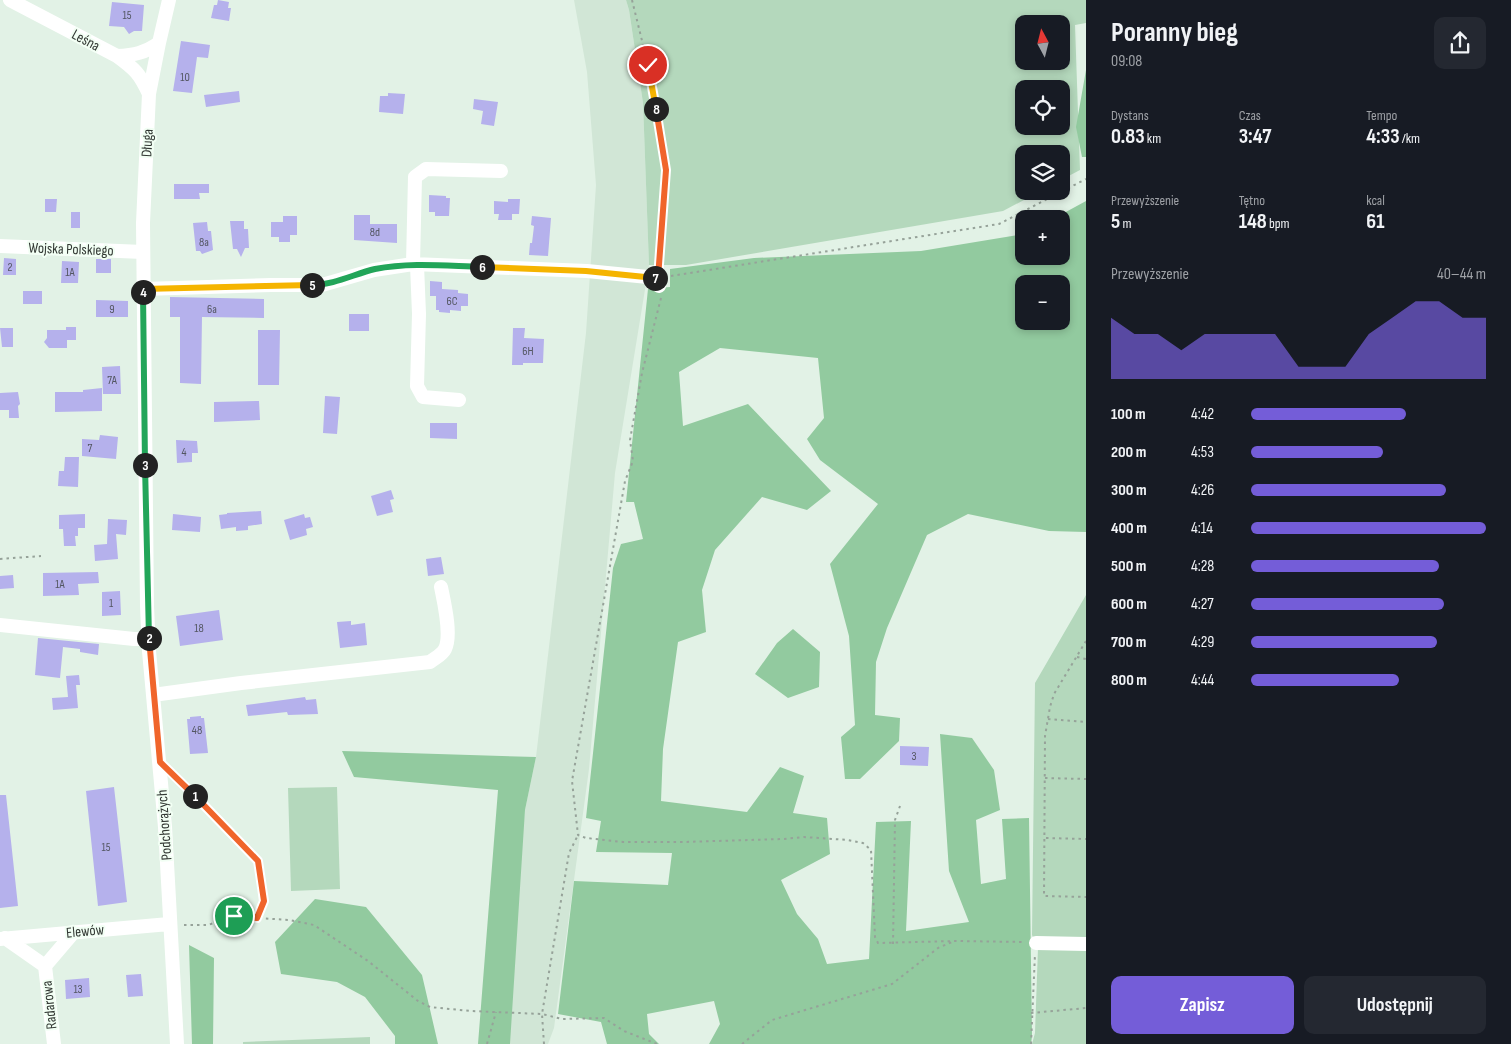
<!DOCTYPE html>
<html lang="pl">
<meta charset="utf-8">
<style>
body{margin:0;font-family:"Sofia Sans Condensed",sans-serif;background:#242831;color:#f1f3f6;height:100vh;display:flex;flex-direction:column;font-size:19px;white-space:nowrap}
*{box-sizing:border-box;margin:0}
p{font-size:16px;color:#9ea1a6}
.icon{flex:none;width:28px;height:28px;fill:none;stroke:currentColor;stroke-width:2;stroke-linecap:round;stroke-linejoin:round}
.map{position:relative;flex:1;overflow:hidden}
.details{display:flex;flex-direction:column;background:#171b24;width:425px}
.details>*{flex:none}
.needle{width:32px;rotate:353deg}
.controls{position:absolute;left:1015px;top:15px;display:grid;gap:10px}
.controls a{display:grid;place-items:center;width:55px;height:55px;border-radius:10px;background:#171b24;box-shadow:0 2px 8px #0003;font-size:25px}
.pin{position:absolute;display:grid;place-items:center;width:42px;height:42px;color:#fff;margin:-21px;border:2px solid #fff;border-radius:50%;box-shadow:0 1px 5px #0007}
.km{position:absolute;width:25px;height:25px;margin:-12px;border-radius:50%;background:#222;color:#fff;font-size:14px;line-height:25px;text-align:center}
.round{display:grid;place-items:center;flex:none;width:52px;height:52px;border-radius:10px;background:#242831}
.headline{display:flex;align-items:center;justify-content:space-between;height:85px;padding:0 25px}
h1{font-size:28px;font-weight:700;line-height:38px}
.stats{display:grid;grid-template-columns:repeat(3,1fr);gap:8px;height:85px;padding:5px 25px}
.stats div{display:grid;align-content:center}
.stats b{font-size:21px;font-weight:700}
.stats small{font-size:14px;font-weight:400}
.stats p{font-size:14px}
.chart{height:140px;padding:10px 25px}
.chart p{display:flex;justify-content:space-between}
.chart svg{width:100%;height:90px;margin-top:5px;fill:#745dd8;opacity:.7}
.cta{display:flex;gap:10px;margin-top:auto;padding:10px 25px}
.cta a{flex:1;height:58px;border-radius:10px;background:#745dd8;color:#fff;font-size:20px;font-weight:700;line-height:58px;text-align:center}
.cta a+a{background:#242831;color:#f1f3f6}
ul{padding:0 25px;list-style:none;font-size:16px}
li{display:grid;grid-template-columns:80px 60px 1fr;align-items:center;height:38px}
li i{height:12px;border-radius:6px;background:#745dd8}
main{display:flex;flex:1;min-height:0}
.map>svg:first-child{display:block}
.built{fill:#d1e6d6}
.green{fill:#b4d8bc;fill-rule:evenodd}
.forest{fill:#92ca9f;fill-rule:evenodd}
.building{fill:#b5b1ec}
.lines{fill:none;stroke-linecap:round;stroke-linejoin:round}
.path{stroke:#96a299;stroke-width:2;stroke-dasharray:2.5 4;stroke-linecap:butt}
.minor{stroke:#fff;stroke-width:14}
.split-1-casing{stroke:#fff;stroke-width:10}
.split-2-casing{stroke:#fff;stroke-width:10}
.split-3-casing{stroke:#fff;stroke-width:10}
.split-4-casing{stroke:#fff;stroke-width:10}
.split-5-casing{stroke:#fff;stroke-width:10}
.split-6-casing{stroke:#fff;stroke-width:10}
.split-7-casing{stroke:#fff;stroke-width:10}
.split-8-casing{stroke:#fff;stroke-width:10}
.split-9-casing{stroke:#fff;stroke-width:10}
.split-1{stroke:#f0652b;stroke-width:6}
.split-2{stroke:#f0652b;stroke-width:6}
.split-3{stroke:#22a559;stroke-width:6}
.split-4{stroke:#22a559;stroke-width:6}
.split-5{stroke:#f5b400;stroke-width:6}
.split-6{stroke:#22a559;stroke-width:6}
.split-7{stroke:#f5b400;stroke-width:6}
.split-8{stroke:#f0652b;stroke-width:6}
.split-9{stroke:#f5b400;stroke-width:6}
.labels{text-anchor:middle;stroke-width:4;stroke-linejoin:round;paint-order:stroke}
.number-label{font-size:12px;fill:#535661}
.street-label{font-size:15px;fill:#323833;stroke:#f2fff4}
</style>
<main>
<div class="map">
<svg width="1086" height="1044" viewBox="0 0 1086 1044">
<rect width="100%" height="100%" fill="#e2f2e6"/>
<path class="built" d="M574,0H626L629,10L643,103L649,265L615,473L589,769L554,1028L548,1044H501L525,810L536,757L586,333L596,185L587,72Z"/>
<path class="green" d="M626,0H1086V23L1075,25L1080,170L1061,180V154H1024V191H1041L1003,211L686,265H649L643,103L629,10ZM1024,24H1061V61H1024ZM1024,89H1061V126H1024Z
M1086,595V944L1036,943L1032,935L1035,683Z
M337,787L340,889L291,891L288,788Z
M1038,948L1086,949V1044H1032L1035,1033Z
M370,1037V1044H243V1042Z"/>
<path class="forest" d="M1086,70V157H1082L1076,127Z
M1086,201V532L1049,531L968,514L927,535L887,628L876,662L875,715L900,718L899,741L860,779H845L841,737L855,725L849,636L830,564L878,504L820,460L807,439L824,418L818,358L720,348L679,372L683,426L748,404L831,491L807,510L762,497L715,550L702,590L706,632L678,642L663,749L661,801L747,812L780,767L804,776L793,813L827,818L830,854L781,880L797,914L818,939L827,964L869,959L876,822L911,821L906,931L969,922L949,871L940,734L972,738L994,770L1000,810L976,820L981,884L1006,879L1002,819L1029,818L1032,1036L1031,1044H709L720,1024L714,1001L647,1014L649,1034L659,1044H607L601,1022L558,1014L574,881L668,885L672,853L596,852L601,821L586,818L613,568L621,544L643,539L634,502H626L648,289L670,287V269L754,258L921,251L1024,234V256H1061V219H1053ZM1024,284H1061V321H1024Z
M793,629L820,652L819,687L788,698L755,674L777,643Z
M342,751L536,757L525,810L510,1044H478L498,790L354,777Z
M315,899L366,907L422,975L438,1044H395V1036L365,997L337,982L281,974L275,942Z
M189,945L214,958L213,1044H192Z"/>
<path class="building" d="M218,0L229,2L228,8H231L229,21L211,18L214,5H217Z
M112,2L144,5L142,31H134L129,34L124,27L109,26Z
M181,41L210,45L208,58L197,57L192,93L173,91Z
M239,91L240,102L206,107L204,95Z
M388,93L405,94L403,114L379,112L380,96H388Z
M474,99L498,102L494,126L481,124L483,111L473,109Z
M174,184H209V193H199L200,199H174Z
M429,195L446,196V198H450L449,216H435V212H429Z
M45,199H57L56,212H45Z
M508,199H520L519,214H512V220H498L499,214H494V201L508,202Z
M71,212H80V228H71Z
M354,215H370V224H397V243L354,240Z
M283,216H297V235H290V242H279V237H271V222H283Z
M532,216L551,218L548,256L529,255L530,243H532L534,226L531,225Z
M230,221H244V229H248L249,248H245L241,257L237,249H233Z
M207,222L208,231H211L213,250L202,254L200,251H196L193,223Z
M4,258L16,259V275H3Z
M96,259H111V273H96Z
M62,261L79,262L78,283H61Z
M430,281L442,282V289L458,290V293L468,294V306H461V311L450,310V313L439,312V310H436V296H430Z
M23,291H42V304H23Z
M170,297L264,299V318L202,317L201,384L180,383V317H170Z
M96,300L128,301V317H96Z
M349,314H369V331H349Z
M66,327H76V340H67V348H49L44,342L47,338V330H66Z
M0,328H13V347H2Z
M513,328H525L524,338L544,339L543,363H523V365H512Z
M258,330H280L279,385H258Z
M120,366L121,394H103L102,367Z
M102,388V411L55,412V392H83V390Z
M18,392L20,404L18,406L19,418H9V410H0V393Z
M325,396L340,397L337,434L323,433Z
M259,401L260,420L214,422V402Z
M430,423H457V439L430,438Z
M100,435L118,437L116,459L82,456V439L99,440Z
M176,440L197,441L198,453H192V462L177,463Z
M65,457H79L78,487L58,486L59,471H64Z
M391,490L394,499L390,500L393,512L377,516L371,496Z
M261,511L262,524L248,526V530L236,531V527L221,529L219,515L227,514V513Z
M85,514V528H78V536H75L76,546H64L63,529H59V515Z
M173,514L201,517L200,532L172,530Z
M304,514L305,518L310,517L313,527L306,529L307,535L290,540L284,520Z
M108,519L127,520L126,535L116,534L118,559L95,561L94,545L107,544Z
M441,557L444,574L428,576L426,559Z
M98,572L99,583L78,584L79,595L43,596V573Z
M13,575L14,588L0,589V576Z
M120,591L121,615L102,616V592Z
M219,610L223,640L180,646L176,616Z
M351,621V625L365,623L367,645L340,648L337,622Z
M38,638L99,644L98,655L80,652V649L63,647L60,678L35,675Z
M79,675L80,685H76L78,708L53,710L52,698L68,697L66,676Z
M305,697L306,700L316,699L318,714L288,715L287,712L248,716L246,705Z
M201,716V718H204L208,753L190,754L187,719H190V717Z
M900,746L929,747L928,766L900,765Z
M114,787L127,902L98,906L86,791Z
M0,795H6L18,906L0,908Z
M141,974L143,996L128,997L126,975Z
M89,978L90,997L66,999L65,980Z"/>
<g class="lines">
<path class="path" d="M632,0L648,65L666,169L659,267
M671,276L999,224L1086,179
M661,298L642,373L630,440L633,461L625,481L572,781L578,835L586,838L623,842H683L783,839L804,837L848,840L863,843L871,850L875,937L878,943L955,941L1025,942
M0,559L41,556
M1086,641L1054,694L1050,707L1045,736L1044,896L1086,897
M1077,657L1086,659
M1048,719L1086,722
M174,775L259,861L264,901L257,918L289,920L314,925L368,961L418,1001L430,1007L471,1011L542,1014L562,1019L604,1018L624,1031L657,1044
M1045,778L1086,779
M1046,838L1086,839
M184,925H208L234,916L257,918
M893,944L895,820L900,806
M1031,1013L1086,1008
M487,1044L496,1012
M544,1044L542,1014L569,853L578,835
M742,1044L772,1020L892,984L938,948L952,942
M1031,1044L1035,954"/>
<path class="minor" d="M10,0L117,56C135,69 140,74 149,94
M169,0L159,43L149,94L143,223L147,606L149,651L165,827L177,1044
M117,56C134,55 145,53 159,43
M0,246L143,252
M413,264L415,177L426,169L501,171
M417,265L419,314L417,386L423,397L459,400
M143,289L271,285H322L374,270L413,264L587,271L658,278L659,286
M0,625L134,639H149
M153,695L241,683L430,662C435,658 442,655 445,649C452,635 444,602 441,587
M5,938L45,966L54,1044
M0,939L169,924
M1036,943L1086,944
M45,966L74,932"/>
</g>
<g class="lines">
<defs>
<path id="split-1" d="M195,796L258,861L264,901L257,918L234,916"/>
<path id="split-2" d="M149,638L160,762L195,796"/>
<path id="split-3" d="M145,465L149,638"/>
<path id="split-4" d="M143,292L145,465"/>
<path id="split-5" d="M143,292V289L312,285"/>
<path id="split-6" d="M312,285C334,285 354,274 375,269C411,262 446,266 482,267"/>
<path id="split-7" d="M482,267L586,271L655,278"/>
<path id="split-8" d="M655,278H658L666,170L656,109"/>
<path id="split-9" d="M648,65L656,109"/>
</defs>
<use href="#split-1" class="split-1-casing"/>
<use href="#split-2" class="split-2-casing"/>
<use href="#split-3" class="split-3-casing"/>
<use href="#split-4" class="split-4-casing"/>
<use href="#split-5" class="split-5-casing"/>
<use href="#split-6" class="split-6-casing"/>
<use href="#split-7" class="split-7-casing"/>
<use href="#split-8" class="split-8-casing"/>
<use href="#split-9" class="split-9-casing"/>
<use href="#split-1" class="split-1"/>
<use href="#split-2" class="split-2"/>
<use href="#split-3" class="split-3"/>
<use href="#split-4" class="split-4"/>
<use href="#split-5" class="split-5"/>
<use href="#split-6" class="split-6"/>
<use href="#split-7" class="split-7"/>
<use href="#split-8" class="split-8"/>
<use href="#split-9" class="split-9"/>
</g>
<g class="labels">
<g class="number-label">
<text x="127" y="19">15</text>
<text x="185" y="81">10</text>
<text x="375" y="236">8d</text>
<text x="204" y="246">8a</text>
<text x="10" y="271">2</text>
<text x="70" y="276">1A</text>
<text x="452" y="305">6C</text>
<text x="112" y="313">9</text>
<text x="212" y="313">6a</text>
<text x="528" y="355">6H</text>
<text x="112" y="384">7A</text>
<text x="90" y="452">7</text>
<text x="184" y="456">4</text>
<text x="60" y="588">1A</text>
<text x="111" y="607">1</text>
<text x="199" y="632">18</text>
<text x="197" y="734">48</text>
<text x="914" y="760">3</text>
<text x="106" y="851">15</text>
<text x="78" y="993">13</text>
</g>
<g class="street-label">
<text transform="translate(86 40) rotate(28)" y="5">Leśna</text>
<text transform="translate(147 143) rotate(-87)" y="5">Długa</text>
<text transform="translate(71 249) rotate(2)" y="5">Wojska Polskiego</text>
<text transform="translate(164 825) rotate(-94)" y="5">Podchorążych</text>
<text transform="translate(85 931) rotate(-5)" y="5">Elewów</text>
<text transform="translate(49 1005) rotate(-96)" y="5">Radarowa</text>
</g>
</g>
</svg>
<div class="controls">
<a><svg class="needle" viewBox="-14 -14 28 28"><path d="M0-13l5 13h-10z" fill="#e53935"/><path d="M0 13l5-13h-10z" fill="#9ea1a6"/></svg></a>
<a><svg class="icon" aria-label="locate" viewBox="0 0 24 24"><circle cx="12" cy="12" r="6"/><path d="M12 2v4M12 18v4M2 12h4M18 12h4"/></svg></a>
<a><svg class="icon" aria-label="layers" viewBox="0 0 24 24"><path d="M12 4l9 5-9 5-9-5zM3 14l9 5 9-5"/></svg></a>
<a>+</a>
<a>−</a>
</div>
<div class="pin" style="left:234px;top:916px;background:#1e9e55"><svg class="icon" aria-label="arrive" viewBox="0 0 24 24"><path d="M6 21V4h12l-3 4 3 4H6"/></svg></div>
<div class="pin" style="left:648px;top:65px;background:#d93025"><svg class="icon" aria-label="check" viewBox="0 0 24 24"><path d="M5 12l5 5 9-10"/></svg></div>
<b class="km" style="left:195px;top:796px">1</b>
<b class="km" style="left:149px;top:638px">2</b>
<b class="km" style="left:145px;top:465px">3</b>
<b class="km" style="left:143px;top:292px">4</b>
<b class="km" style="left:312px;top:285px">5</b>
<b class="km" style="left:482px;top:267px">6</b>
<b class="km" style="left:655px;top:278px">7</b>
<b class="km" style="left:656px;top:109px">8</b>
</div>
<section class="details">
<div class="headline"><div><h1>Poranny bieg</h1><p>09:08</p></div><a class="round"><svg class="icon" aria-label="share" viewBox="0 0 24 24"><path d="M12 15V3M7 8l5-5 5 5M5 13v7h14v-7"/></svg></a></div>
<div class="stats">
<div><p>Dystans</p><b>0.83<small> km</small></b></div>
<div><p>Czas</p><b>3:47</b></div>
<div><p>Tempo</p><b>4:33<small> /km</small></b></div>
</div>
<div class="stats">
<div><p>Przewyższenie</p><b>5<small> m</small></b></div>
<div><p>Tętno</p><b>148<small> bpm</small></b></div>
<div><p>kcal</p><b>61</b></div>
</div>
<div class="chart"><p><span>Przewyższenie</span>40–44 m</p>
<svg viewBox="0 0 160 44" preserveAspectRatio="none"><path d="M0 44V14L10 22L20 22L30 30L40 22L50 22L60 22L70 22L80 38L90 38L100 38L110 22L120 14L130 6L140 6L150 14L160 14V44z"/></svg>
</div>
<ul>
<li><b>100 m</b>4:42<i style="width:66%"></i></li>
<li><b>200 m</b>4:53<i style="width:56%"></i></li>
<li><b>300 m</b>4:26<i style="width:83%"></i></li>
<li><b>400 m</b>4:14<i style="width:100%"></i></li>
<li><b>500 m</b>4:28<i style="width:80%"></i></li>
<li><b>600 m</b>4:27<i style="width:82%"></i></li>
<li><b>700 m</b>4:29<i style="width:79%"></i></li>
<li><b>800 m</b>4:44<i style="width:63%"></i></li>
</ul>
<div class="cta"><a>Zapisz</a><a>Udostępnij</a></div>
</section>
</main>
